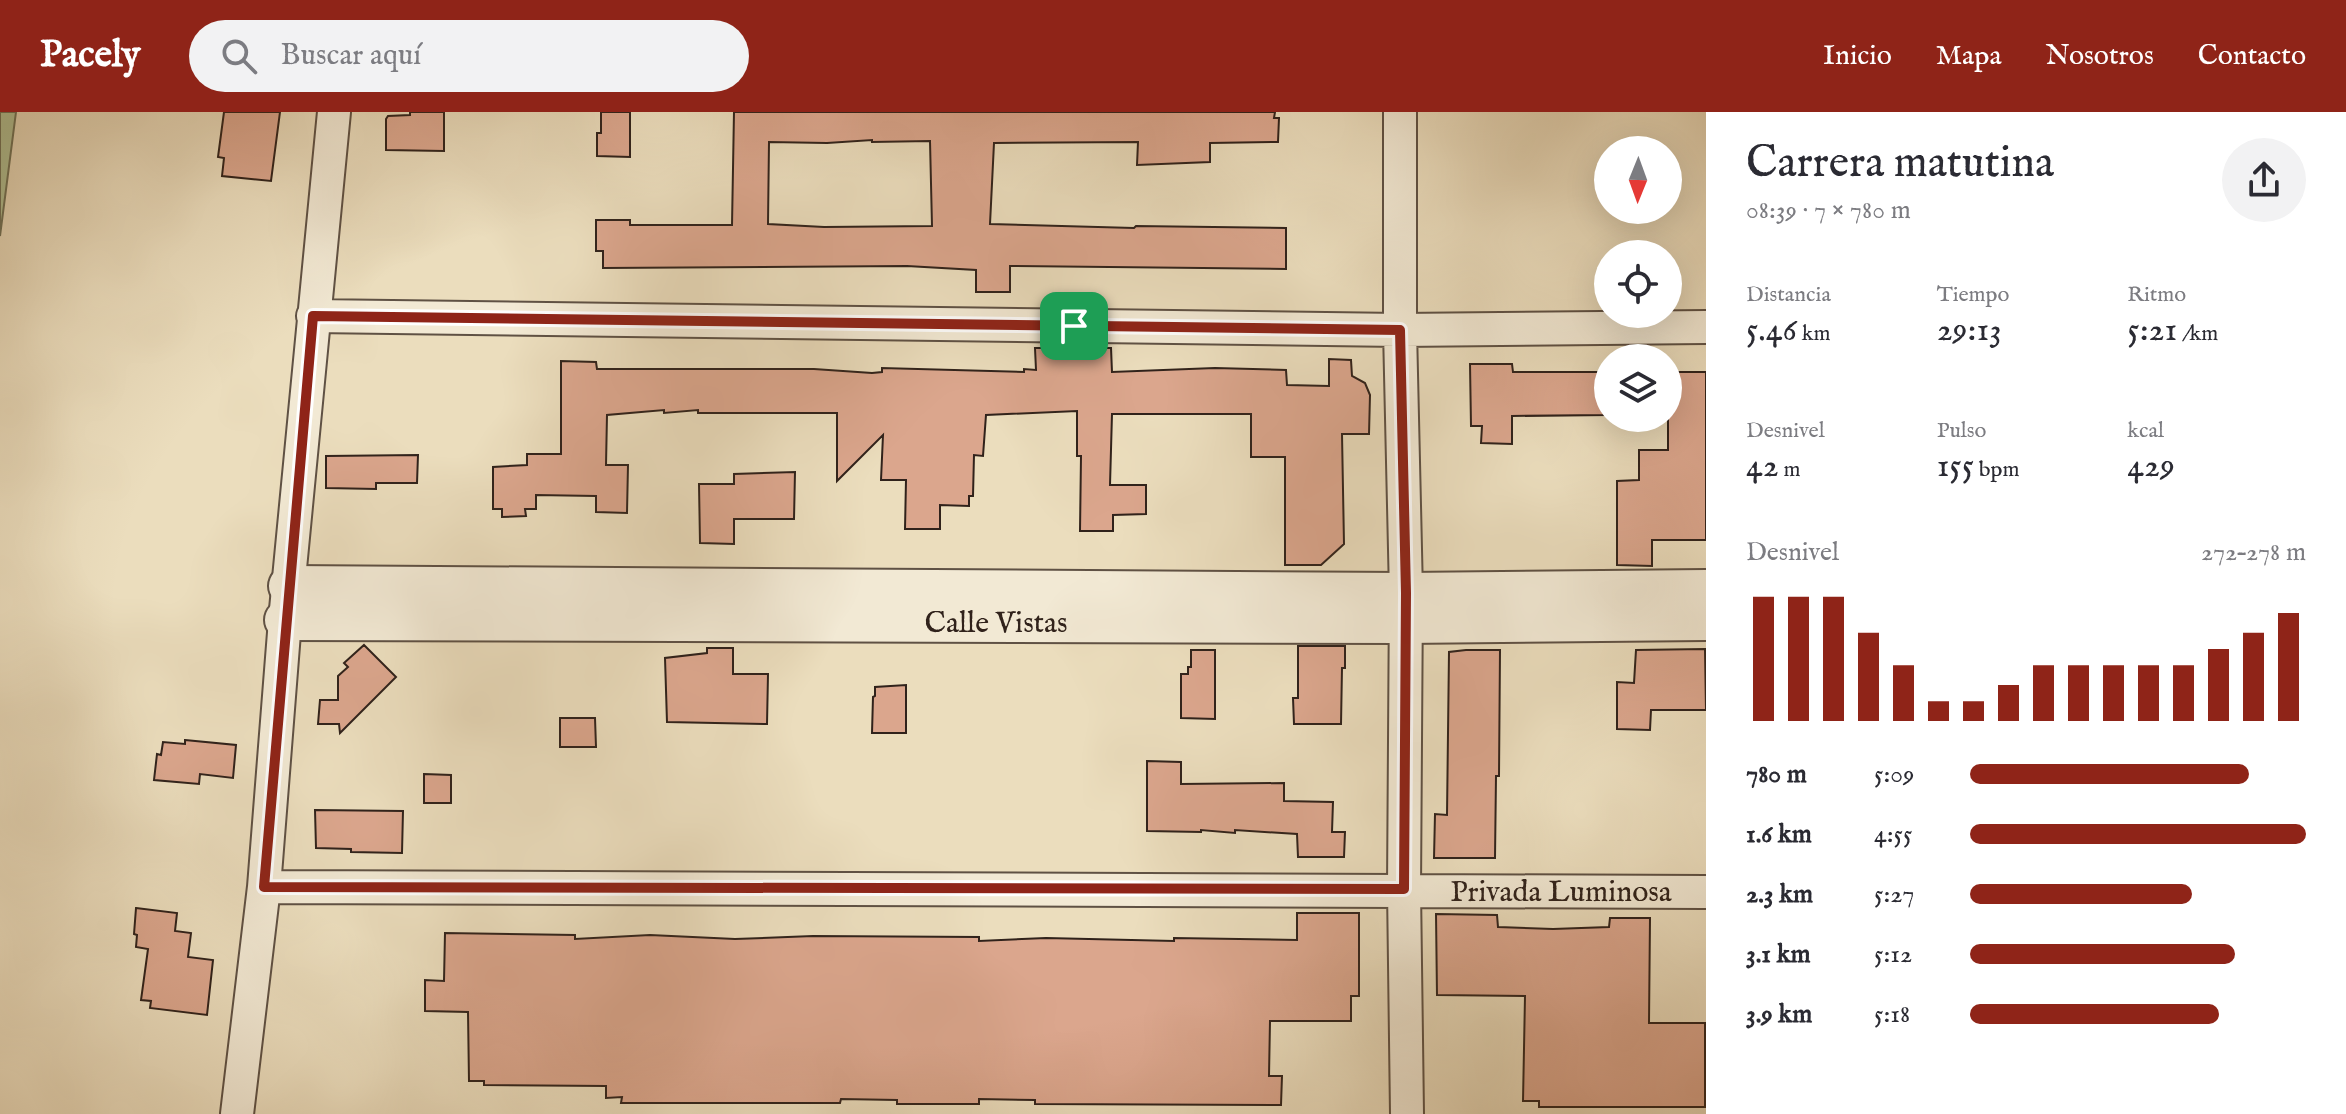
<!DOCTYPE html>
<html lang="es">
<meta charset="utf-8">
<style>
body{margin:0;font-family:"IM FELL English",serif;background:#f2f2f3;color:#2b2b33;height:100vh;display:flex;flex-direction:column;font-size:30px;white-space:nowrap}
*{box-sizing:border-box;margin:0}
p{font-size:26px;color:#7c7c81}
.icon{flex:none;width:44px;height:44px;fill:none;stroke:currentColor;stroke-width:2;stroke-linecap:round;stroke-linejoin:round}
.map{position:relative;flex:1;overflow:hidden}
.panel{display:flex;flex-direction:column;background:#fff;width:640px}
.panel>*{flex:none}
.needle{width:52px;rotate:181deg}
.tools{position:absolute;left:1594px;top:24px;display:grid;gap:16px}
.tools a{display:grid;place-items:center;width:88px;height:88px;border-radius:50%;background:#fff;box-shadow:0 8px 32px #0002;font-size:40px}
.pin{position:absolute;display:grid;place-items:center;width:68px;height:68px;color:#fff;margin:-34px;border-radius:16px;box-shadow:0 4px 12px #0006}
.round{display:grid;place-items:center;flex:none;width:84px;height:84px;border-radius:42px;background:#f2f2f3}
.headline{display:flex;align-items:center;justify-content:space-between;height:136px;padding:0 40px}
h1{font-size:44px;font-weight:600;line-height:60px}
.metrics{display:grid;grid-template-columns:repeat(3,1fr);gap:12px;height:136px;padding:8px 40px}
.metrics div{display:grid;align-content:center}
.metrics b{font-size:34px;font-weight:600}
.metrics small{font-size:22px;font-weight:400}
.metrics p{font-size:22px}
.chart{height:224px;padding:16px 40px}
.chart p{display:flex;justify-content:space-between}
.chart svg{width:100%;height:144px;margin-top:8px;stroke:#8f2418;stroke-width:6}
ul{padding:0 40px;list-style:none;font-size:26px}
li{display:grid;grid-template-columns:128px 96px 1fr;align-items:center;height:60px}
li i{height:20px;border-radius:10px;background:#8f2418}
header{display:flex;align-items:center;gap:48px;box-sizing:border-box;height:112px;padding:0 40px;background:#8f2418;color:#fff}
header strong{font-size:38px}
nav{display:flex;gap:44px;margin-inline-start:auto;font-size:28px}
.search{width:560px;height:72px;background:#f2f2f3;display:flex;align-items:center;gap:20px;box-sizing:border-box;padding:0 28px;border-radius:44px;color:#7c7c81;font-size:30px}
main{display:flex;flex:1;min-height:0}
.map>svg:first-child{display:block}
.green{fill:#b1c296;stroke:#707258;stroke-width:2}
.building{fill:#dba68d;stroke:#30221b;stroke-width:2;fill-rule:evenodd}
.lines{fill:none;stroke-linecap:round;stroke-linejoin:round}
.minor-casing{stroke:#5f5144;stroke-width:36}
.tertiary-casing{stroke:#5f5144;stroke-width:44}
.minor{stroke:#f2e9d4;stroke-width:32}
.tertiary{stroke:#f2e9d4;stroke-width:40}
.route-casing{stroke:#fff;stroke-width:16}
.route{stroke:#8f2418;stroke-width:10}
.labels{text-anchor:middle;stroke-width:6;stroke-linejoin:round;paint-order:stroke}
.street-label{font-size:30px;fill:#30221b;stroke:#f2e9d4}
</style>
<header>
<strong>Pacely</strong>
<div class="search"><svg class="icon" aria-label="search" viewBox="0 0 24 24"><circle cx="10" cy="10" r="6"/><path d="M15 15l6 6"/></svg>Buscar aquí</div>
<nav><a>Inicio</a><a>Mapa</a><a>Nosotros</a><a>Contacto</a></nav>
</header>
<main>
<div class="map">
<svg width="1706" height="1002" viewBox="0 0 1706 1002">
<rect width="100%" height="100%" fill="#ebddbd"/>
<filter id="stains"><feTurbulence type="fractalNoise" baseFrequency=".0025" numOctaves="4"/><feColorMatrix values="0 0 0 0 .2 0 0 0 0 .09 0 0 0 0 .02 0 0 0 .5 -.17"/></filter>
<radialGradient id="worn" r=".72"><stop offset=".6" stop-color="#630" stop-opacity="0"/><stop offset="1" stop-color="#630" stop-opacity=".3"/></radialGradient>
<path class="green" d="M0,0H16L0,124Z"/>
<path class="building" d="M224,0H280L271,69L222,64L224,46L218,45Z
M410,0H444V39L386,38V7L388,4L410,3Z
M601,0H630V45L597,44V21H601Z
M734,0H1275L1274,6H1279L1278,30L1210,31V50L1137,53L1138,30L994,31L990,112L1134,116L1136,114L1286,116V157L1010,154V180H976V158L907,154L603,156V139H596V108H630V113H732ZM872,28V30L930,29L932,114L824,115L768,112L769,30L827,31Z
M1035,236H1111L1112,260L1215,256L1286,258L1287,273L1329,274V247L1351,248L1352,264L1365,271L1370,283L1369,322H1342L1344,432L1321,453H1285V345H1251V302H1112L1110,373H1146V402L1113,403V419H1080L1081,344H1077V299L986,303L983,344L974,343L973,384H969V394L940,393V417H905L906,368H881L883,323L837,369V301H698V298L664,301V298L607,303L606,353H628L627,401L596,400V384L536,383V397H525L526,404L502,405V397H493V355L527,353V342H561V249L596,250L597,257H814L872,261L882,260V256L1024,260V257L1036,258Z
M1470,252H1512L1513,260H1607L1608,303L1512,304V332L1481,331L1482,314H1471Z
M1668,260H1706V428H1652V454L1617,453V369L1639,368V338H1668Z
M418,343L417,371H376V377L326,376V344Z
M795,360L794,407H734V432L700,431L699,372H734V362Z
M364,533L396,565L340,621L339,612H318L320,588H338V564L348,555L344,551Z
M1298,534H1345V556H1342L1341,612H1294L1293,586H1298Z
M707,536H733V562H768L767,612L667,610L665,546L707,541Z
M1705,537L1706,598H1651L1650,618L1617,617V570L1634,571L1636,538Z
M1191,538H1215V607L1181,606V562H1188V555H1191Z
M1466,538H1500L1499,664H1496L1495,746H1434L1435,702L1447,703L1449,540Z
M906,573V621H872L873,585L875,584V575Z
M560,606H595L596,635H560Z
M185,628L236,633L233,666L200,662L199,672L154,668L157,642L161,643L163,630L185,632Z
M1147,649L1181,650V672L1284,671V689L1333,690L1332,720H1345L1344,745H1298L1297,722L1235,718V721L1201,718V720L1147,719Z
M424,662L451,663V691H424Z
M315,698L403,699L402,741L351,740V737L316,736Z
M136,796L177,801L175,819L191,821L188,845L213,848L207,903L150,896L151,889L141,888L148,837L136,835L137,823L134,822Z
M1297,801H1359V884H1351V909H1270L1269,964H1282L1281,993L1035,992V988L979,987V992H897V988L841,987L840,991H621L622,985L606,986V974L484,973V969H469L468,900L425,899V868L444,869L445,821L575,823V827L650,823L735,827L813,824L979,825V829L1046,826L1174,829V826L1297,828Z
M1436,802L1497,803L1498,815L1553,817L1609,815L1610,806H1650L1649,911H1705V995H1539V989H1523L1525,884L1437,883Z"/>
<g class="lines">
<defs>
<path id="minor" d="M1400,0V218L1406,481L1404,777L1407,1002
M313,204L1400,218L1706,215
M264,775L1706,780
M237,1002L264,775L285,508L334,0"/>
<path id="tertiary" d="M289,474L1406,481L1706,478
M285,508L1405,511L1706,508"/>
</defs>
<use href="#minor" class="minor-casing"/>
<use href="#tertiary" class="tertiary-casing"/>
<use href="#minor" class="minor"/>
<use href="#tertiary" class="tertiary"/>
</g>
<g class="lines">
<defs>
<path id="route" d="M313,204L1400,218L1406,481L1404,777L264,775Z"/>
</defs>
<use href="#route" class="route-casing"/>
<use href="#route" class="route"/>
</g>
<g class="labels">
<g class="street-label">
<text x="996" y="520">Calle Vistas</text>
<text x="1561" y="789">Privada Luminosa</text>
</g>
</g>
<rect width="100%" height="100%" filter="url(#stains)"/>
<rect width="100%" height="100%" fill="url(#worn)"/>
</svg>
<div class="tools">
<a><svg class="needle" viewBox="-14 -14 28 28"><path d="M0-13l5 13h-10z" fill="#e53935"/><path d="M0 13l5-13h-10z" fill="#7c7c81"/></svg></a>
<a><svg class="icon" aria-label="locate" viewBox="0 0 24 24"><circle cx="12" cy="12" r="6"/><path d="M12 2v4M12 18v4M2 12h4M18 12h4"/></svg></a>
<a><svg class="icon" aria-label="layers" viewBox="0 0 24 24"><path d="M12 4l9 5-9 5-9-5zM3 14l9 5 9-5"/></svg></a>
</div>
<div class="pin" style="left:1074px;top:214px;background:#1e9e55"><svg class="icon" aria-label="arrive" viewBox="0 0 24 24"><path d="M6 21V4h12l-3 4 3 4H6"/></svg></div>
</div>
<section class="panel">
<div class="headline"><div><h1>Carrera matutina</h1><p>08:39 · 7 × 780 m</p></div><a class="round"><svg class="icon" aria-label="share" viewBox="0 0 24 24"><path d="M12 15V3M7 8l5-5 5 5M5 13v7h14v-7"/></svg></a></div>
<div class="metrics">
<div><p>Distancia</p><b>5.46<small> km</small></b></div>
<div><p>Tiempo</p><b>29:13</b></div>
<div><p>Ritmo</p><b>5:21<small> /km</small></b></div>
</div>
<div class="metrics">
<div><p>Desnivel</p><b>42<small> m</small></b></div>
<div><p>Pulso</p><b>155<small> bpm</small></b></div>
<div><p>kcal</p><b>429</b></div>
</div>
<div class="chart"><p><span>Desnivel</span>272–278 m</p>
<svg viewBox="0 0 160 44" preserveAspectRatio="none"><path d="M5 44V6M15 44V6M25 44V6M35 44V17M45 44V27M55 44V38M65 44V38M75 44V33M85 44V27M95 44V27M105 44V27M115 44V27M125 44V27M135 44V22M145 44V17M155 44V11"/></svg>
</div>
<ul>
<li><b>780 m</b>5:09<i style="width:83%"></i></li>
<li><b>1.6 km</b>4:55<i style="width:100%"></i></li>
<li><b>2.3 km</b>5:27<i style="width:66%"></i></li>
<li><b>3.1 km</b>5:12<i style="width:79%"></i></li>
<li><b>3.9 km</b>5:18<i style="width:74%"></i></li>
</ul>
</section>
</main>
